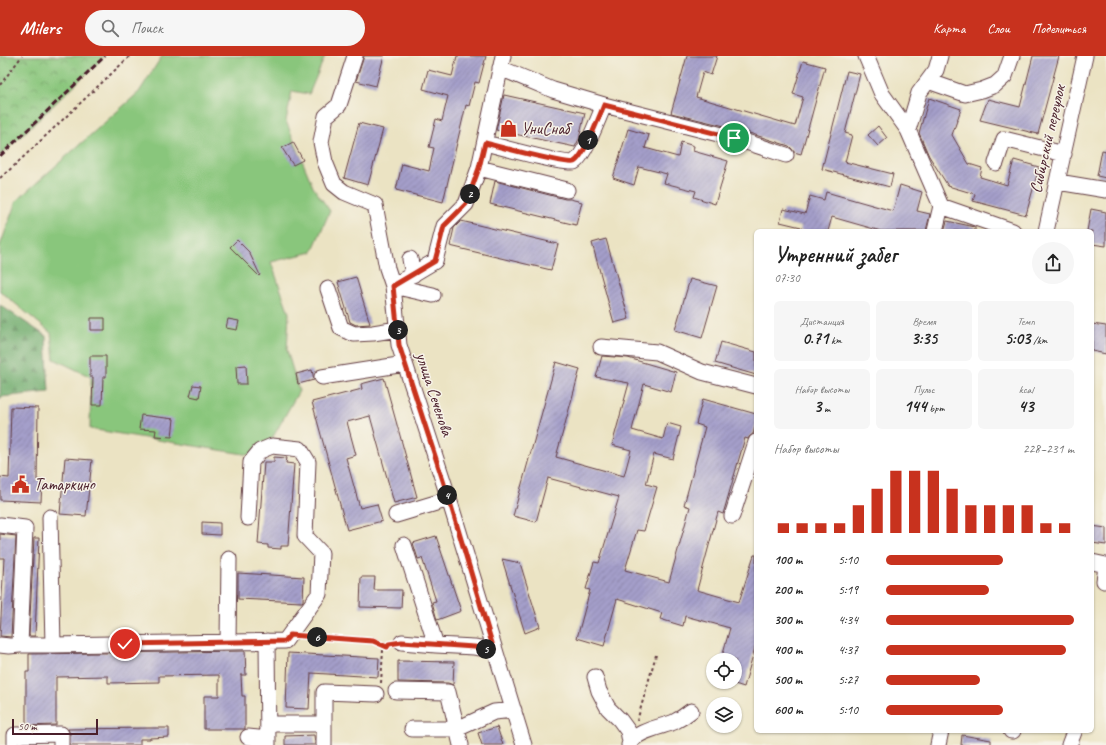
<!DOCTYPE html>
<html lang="ru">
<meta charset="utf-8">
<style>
body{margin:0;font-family:Caveat,sans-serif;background:#f6f6f6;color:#222;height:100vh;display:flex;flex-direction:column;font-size:15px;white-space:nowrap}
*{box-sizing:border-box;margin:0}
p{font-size:13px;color:#767676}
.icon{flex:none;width:22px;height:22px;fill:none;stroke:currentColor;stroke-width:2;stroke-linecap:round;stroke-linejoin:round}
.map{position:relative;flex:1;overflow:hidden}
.sheet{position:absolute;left:754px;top:173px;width:340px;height:504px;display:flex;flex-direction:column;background:#fff;border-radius:6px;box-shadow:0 1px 3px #0004}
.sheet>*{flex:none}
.fabs{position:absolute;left:706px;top:597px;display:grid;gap:8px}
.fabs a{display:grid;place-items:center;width:36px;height:36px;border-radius:50%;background:#fff;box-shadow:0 1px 3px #0004;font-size:20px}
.scale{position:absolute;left:12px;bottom:10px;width:86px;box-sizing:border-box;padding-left:4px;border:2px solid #4a1f2b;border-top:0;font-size:11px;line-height:14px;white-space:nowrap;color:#4a1f2b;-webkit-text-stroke:3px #f7f3e8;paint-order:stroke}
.pin{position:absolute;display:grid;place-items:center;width:34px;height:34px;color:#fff;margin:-17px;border:2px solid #fff;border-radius:50%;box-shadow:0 1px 4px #0007}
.km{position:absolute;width:20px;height:20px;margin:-10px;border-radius:50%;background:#222;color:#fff;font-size:11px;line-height:20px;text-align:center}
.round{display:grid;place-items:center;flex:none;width:42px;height:42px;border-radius:21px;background:#f6f6f6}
.summary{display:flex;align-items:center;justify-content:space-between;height:68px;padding:0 20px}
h1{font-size:22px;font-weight:600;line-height:30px}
.figures{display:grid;grid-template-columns:repeat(3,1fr);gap:6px;height:68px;padding:4px 20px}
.figures div{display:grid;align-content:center;border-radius:6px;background:#f6f6f6;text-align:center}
.figures b{font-size:17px;font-weight:600}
.figures small{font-size:11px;font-weight:400}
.figures p{font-size:11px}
.chart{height:112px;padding:8px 20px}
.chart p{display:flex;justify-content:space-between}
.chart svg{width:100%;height:72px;margin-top:4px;stroke:#c8321e;stroke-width:6}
ul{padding:0 20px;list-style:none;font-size:13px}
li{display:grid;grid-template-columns:64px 48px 1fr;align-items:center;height:30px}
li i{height:10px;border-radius:5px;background:#c8321e}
header{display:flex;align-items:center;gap:24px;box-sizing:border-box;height:56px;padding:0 20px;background:#c8321e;color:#fff}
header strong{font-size:19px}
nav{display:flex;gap:22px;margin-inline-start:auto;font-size:14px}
.search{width:280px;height:36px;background:#f6f6f6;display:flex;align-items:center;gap:10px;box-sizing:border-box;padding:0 14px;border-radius:22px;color:#767676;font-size:15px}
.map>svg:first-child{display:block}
.green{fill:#89c67c;stroke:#6a7254}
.forest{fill:url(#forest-firs);stroke:#5c654c}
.park{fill:url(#park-crowns);stroke:#6a7254}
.building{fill:url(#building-hatch)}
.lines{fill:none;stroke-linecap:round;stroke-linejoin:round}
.minor-casing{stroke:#623c42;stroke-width:17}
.path{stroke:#623c42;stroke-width:2;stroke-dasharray:3 3;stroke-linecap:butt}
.minor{stroke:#fff;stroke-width:15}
.rail{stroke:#4a1f2b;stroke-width:3;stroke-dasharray:6 3;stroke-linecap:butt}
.route-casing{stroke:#fff;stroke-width:8}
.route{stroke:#c8321e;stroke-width:5}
.labels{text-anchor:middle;stroke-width:3;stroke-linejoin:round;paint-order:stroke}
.poi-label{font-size:17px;fill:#4a1f2b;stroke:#f7f3e8;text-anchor:start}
.street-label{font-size:17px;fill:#4a1f2b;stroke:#f7f3e8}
</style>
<header>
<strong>Milers</strong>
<div class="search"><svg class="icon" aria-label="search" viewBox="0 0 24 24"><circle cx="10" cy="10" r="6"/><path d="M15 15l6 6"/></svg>Поиск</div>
<nav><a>Карта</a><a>Слои</a><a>Поделиться</a></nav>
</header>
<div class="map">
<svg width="1106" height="689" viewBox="0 0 1106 689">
<defs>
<pattern id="forest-firs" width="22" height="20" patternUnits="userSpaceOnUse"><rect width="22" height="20" fill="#6eab6c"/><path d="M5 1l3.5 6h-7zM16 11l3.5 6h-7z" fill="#5c8b59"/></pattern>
<pattern id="park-crowns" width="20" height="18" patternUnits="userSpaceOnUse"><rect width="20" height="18" fill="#89c67c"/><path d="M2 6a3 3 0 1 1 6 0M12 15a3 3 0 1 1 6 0" fill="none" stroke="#72a066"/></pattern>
<pattern id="building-hatch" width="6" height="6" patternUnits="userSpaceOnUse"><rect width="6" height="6" fill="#a49fca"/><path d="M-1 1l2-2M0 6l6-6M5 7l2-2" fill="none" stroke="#8881a4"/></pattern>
</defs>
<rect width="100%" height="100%" fill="#f7f3e8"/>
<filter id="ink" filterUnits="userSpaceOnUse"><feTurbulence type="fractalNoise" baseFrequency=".025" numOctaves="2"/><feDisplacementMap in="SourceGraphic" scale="8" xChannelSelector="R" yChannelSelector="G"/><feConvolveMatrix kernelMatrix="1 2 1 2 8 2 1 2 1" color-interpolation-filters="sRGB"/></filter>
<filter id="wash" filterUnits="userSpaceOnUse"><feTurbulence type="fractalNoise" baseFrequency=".012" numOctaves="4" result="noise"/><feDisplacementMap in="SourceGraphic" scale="16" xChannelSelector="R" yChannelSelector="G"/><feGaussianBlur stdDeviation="0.9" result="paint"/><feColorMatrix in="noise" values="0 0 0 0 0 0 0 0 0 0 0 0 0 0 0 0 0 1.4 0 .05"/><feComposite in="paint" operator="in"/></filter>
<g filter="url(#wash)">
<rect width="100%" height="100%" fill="#ebe3c3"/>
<path class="green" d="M162,0H325L309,38L292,35L286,65L313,131L330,155L312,196L271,206L289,257L287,294L299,335L269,388L250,399L90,373L91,321L54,303L51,277L0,235V190L16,145L139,36Z"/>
<path class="forest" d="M0,249L46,280L49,336L1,341L0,344Z"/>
<path class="park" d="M0,0H105L0,100Z"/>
<g id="blocks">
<path class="building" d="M364,0H384L376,30L356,25Z
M457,0H486L479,27L475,26L469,50L466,49L443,146L396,134L402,108L429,115L434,92L429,91L436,63L442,65L448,40L423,33L428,14L452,20Z
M687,0H717L711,19L703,16L696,41L795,70L803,41L793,38L803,5L825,11L801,98L794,96L792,93L789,90L737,73L671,57Z
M1033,0H1059L1038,78L980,64L988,43L1020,51Z
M847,15L860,18L845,77L852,79L845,106L893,118L890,131L822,113Z
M504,39L585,57L579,83L575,91L496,74Z
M929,42L961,53L952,79L969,108L982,112L980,121L1007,129L1014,104L1039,111L1026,159L973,145L975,138L948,130L929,100L919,77Z
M359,67L383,73L368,129L344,122Z
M878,70L887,82L878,90L868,79Z
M628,73L649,79L645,92L678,101L681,86L694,90L693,95L728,105L715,148L694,141L696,135L664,127L667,118L639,111L634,129L613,122Z
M293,86L303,104L293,109L282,92Z
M1102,94L1106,95V122L1097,120Z
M495,125L565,143H570L582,146L576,169L490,148Z
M900,129L922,136L917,155L930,158L926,175H881L832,161L828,175H800L801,171L780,166L783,153L805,158L810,140L824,144L826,136L893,155Z
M1091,153L1106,156V190L1092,188V175H1087Z
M461,165L558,188L551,214L450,190L454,172Z
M947,165L975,171V175H944Z
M606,183L629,263L614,267L592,187Z
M237,184L249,196L260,219L259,220L230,191Z
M356,221L368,261L370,268L356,269L350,266L338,226Z
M690,223L717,230L702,282L675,274Z
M91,262H105V274H91Z
M228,263L239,265L237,274L226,272Z
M1092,268L1106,270V298L1092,295Z
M721,286L756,296V319L715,307Z
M90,300H106V321H103L102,349H92L93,321H90Z
M602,300L628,302L676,316L671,336L644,328L632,374L663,383L667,367L681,371L673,403L654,398L646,428L657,431L644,475L637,474L625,514L669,526L690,451L684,449L705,371L696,368L703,343L756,358V368L753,378L750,380L748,383L745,382L723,458L718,456L697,534L739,546L754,499H756V588L744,631L735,628V604H721L730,572L685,560L683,570L660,563L662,557L617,543L604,590L577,582L590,534L586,533L594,506L599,507L619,441L548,422L536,466L513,460L556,306L580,313L556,401L624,420L631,394L612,389L629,327L596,321Z
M246,309L247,328H237L236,310Z
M312,314L314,324L298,328L296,318Z
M384,322L417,441L394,447L370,360L347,366L356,399L346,402L360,452L377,448L382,465L347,474L312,346L362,333L361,328Z
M193,329L201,330L199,342L190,340Z
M11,351L38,352L37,424H42L41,446L0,444V421L9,422Z
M141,359L174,363L172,381L155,380L156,374L139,373Z
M274,401L287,402L286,407L294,408L288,490H281V493L268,492V489L258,488L264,406H274Z
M65,402L92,404L86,460L60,458Z
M202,466L220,467V479L202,478Z
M1092,470L1106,472V489L1092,487Z
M0,478L16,480L11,581L0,580L4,502H0Z
M436,480L461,555L437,564L432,546L436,545L422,502L418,503L413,487Z
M34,482H39L35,580H29Z
M502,503L520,507L540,571L525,577Z
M238,517L304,521L303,545L302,546L238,543Z
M361,521H375L374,534H402L401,552L360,551Z
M245,595L246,619H241L242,640H245V673H204V640H219V619L159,620V626L108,627V620L56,621V669L26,670V616H29V598Z
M288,597L379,602L378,621L311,617L309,653L286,652Z
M398,605L454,606L453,629L448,627L398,626Z
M497,671L503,689H482L478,677Z
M150,672H169V681L150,682V683H140V689H70V678L68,673Z
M314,679L315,689H285V680Z
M962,679L991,684V689H961Z"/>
</g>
</g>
<g filter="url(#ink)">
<use href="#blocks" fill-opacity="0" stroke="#623c42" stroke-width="1"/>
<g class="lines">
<defs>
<path id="minor" d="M355,0L339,49L326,60L321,86L325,106L334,128L344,136L375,149L387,212L393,230L433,239
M503,0L479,112L466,148L444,170L435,205L393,230L399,289L449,443L495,594L524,689
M866,0L882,38L908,74L941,150L1013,175
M500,12L553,34L604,49L734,82L786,99
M928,25L965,38L982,34L995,29L1005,20L1012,0
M908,74L919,37L936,14L940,0
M485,87C497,90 567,109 574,106C584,101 599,61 604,49L595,47
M996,107L1004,83L1064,98
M479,112L567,134
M1058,126L1106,134
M935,175L941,150
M1046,175L1085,0
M410,203L413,219
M328,233L341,272L354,278L373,277L398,273
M601,291L657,296L702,316L756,330
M322,321L405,308
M396,459L449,443
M732,460L756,386
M50,461L53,589
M0,469L25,472L20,589
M404,489L436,589L474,591L495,594
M1092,506L1106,509
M1104,525L1106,511
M267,585L268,689
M228,586L229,503
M402,586L436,589
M0,589L9,590L20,589H53L285,585L319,538L321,497L305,480L308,406L300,393L272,390L260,395L251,406L248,462
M595,621L599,635L608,652L620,664L628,675L630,686
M396,635L448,636L461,689
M268,668H324V689
M324,668V636L376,638
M412,673H457L494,656L514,654
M1011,675H1013
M248,681L268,683
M15,689V679L61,678V689
M629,689C634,675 662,671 674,666C680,663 686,659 691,655
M938,689L941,675
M1069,689L1074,676"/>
</defs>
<use href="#minor" class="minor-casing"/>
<path class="path" d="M0,29L22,0
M0,122L15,109L130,0
M305,580L373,585L387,591
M381,627L383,594L387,591
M637,665L656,599"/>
<use href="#minor" class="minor"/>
<path class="rail" d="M0,100L105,0"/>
</g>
</g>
<g class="lines" filter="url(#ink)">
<defs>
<path id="route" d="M125,588L285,585L290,579L373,585L387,591L389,588L402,586L474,591L494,594L449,443L399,289L393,230L435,205L444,170L466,148L479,112L485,87C497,90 567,109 574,106C584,101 599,61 604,49L734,82"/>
</defs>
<use href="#route" class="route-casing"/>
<use href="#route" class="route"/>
</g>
<defs>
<symbol id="shop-bare" viewBox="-9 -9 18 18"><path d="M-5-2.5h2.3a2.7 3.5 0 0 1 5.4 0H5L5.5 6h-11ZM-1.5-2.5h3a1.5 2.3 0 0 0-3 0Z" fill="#c8321e" stroke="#f7f3e8" stroke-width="2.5" paint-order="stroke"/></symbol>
<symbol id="civic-bare" viewBox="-9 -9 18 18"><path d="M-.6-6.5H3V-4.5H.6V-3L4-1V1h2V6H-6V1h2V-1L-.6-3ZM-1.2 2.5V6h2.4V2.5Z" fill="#c8321e" stroke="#f7f3e8" stroke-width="2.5" paint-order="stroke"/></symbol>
</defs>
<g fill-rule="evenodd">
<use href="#shop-bare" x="496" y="60" width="25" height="25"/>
<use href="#civic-bare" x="8" y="416" width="25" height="25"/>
</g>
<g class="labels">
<g class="poi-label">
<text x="521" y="78">УниСнаб</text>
<text x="34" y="434">Татаркино</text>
</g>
<g class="street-label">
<text transform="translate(1047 83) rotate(-77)" y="6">Сибирский переулок</text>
<text transform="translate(435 338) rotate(72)" y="6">улица Сеченова</text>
</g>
</g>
</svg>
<div class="fabs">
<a><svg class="icon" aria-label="locate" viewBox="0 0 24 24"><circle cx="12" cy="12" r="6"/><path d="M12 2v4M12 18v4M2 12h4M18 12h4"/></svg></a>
<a><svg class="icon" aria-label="layers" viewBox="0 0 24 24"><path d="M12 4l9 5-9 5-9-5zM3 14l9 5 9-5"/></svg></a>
</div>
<div class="scale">50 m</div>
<div class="pin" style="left:734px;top:82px;background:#1e9e55"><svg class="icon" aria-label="arrive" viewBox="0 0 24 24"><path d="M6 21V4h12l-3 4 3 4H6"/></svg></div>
<div class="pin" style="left:125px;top:588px;background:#d93025"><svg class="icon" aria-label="check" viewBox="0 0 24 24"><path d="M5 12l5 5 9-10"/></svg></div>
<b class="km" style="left:588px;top:84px">1</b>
<b class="km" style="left:470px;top:138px">2</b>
<b class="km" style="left:398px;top:274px">3</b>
<b class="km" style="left:447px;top:439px">4</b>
<b class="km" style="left:486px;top:593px">5</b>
<b class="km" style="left:317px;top:581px">6</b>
<section class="sheet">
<div class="summary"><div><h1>Утренний забег</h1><p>07:30</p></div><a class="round"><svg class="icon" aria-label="share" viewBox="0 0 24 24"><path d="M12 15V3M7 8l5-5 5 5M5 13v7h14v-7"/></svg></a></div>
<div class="figures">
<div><p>Дистанция</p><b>0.71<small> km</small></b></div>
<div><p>Время</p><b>3:35</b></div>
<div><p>Темп</p><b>5:03<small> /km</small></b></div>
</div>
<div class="figures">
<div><p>Набор высоты</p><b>3<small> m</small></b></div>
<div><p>Пульс</p><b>144<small> bpm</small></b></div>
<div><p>kcal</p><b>43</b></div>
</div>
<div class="chart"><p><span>Набор высоты</span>228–231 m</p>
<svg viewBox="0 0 160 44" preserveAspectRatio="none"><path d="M5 44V38M15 44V38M25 44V38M35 44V38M45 44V27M55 44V17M65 44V6M75 44V6M85 44V6M95 44V17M105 44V27M115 44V27M125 44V27M135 44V27M145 44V38M155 44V38"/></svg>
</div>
<ul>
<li><b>100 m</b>5:10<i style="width:62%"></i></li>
<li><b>200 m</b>5:19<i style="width:55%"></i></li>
<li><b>300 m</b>4:34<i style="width:100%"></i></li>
<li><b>400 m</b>4:37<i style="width:96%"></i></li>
<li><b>500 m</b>5:27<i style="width:50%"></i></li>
<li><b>600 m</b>5:10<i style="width:62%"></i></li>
</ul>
</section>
</div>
